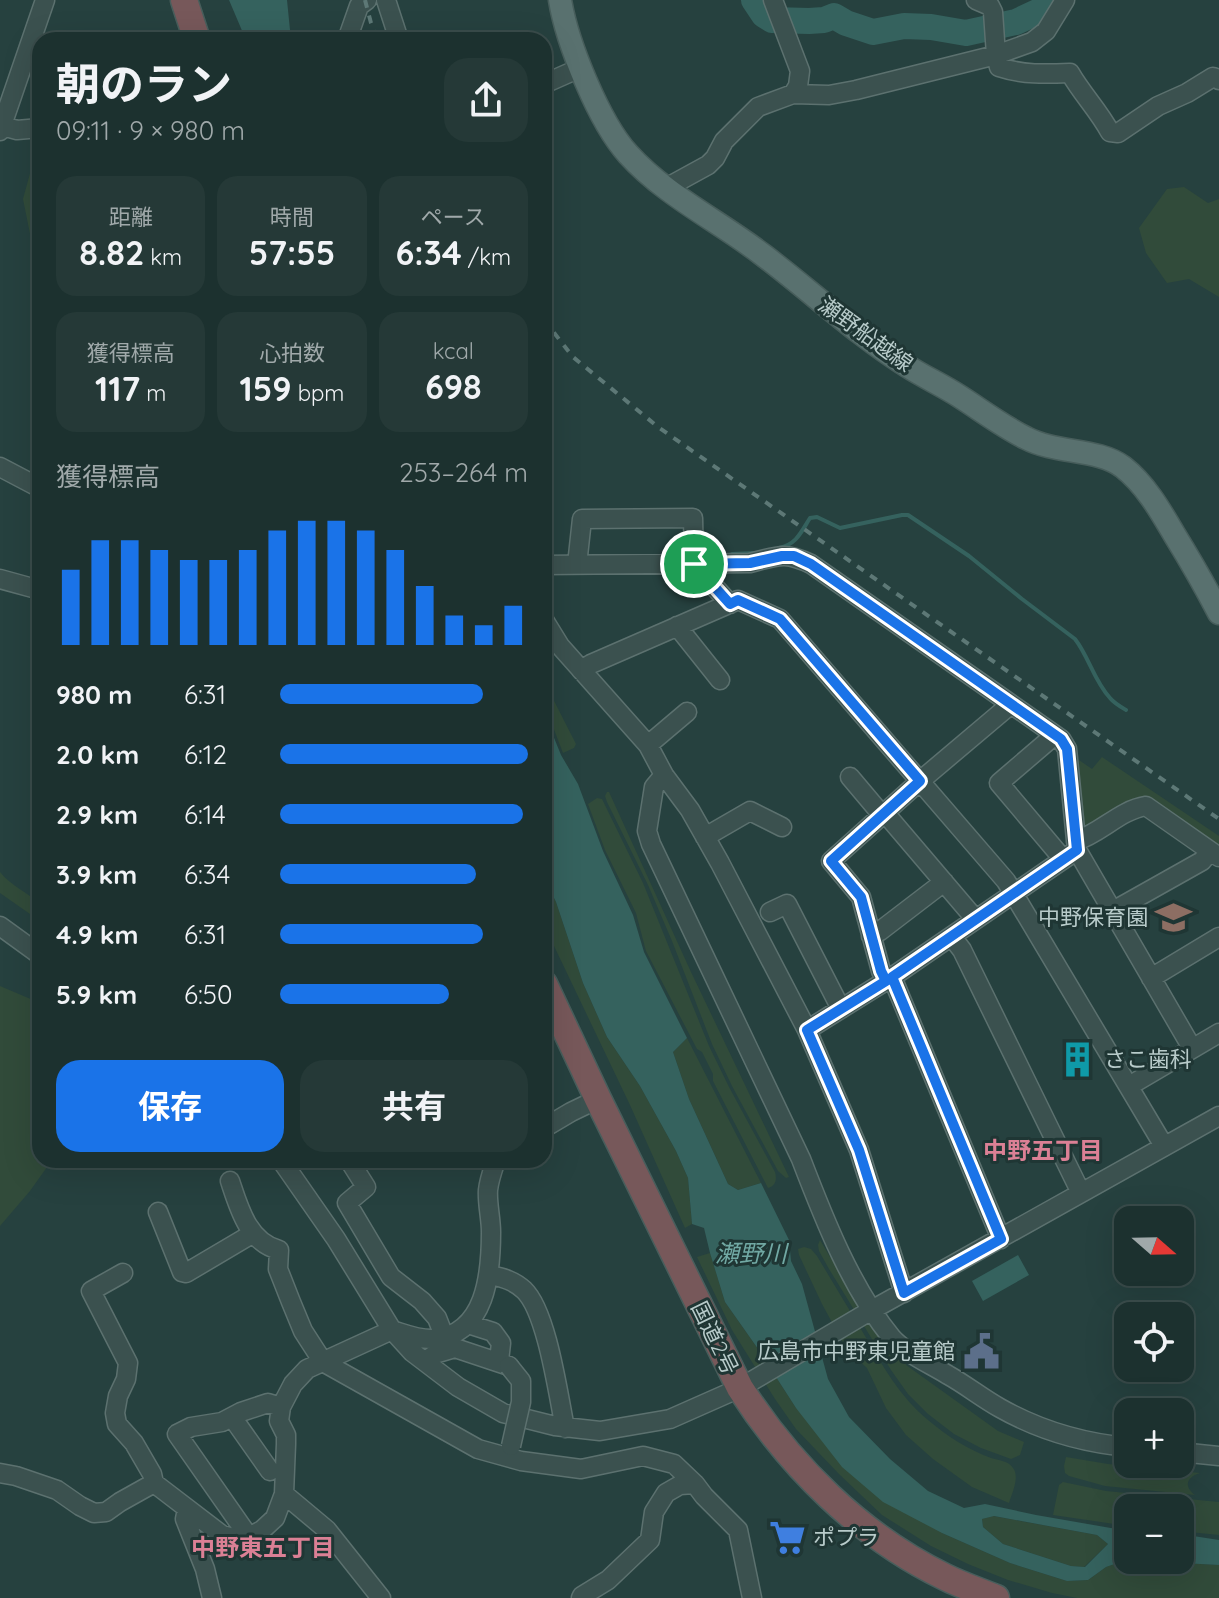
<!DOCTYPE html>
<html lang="ja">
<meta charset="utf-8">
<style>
body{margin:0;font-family:Quicksand,"Noto Sans JP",sans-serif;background:#253937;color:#f1f3f6;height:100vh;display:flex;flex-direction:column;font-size:30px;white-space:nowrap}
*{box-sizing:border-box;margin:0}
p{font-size:26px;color:#a0a9aa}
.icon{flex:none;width:44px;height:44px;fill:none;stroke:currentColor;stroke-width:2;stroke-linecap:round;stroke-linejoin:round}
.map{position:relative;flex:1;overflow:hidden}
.sheet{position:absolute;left:32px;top:32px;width:520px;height:1136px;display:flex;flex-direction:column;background:#1c312f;border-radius:24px;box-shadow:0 8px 32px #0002,0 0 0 2px #3a4c4b}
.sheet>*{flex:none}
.needle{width:52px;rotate:110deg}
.fabs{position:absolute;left:1114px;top:1206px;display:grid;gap:16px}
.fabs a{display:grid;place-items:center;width:80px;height:80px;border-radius:16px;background:#1c312f;box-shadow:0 8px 32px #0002,0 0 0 2px #3a4c4b;font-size:40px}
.pin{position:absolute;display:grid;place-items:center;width:68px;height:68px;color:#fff;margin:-34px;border:4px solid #fff;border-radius:50%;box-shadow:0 2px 8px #0007}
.round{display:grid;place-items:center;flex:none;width:84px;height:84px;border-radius:24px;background:#253937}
.summary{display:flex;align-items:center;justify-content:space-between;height:136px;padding:0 24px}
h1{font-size:44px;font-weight:700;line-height:60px}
.metrics{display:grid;grid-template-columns:repeat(3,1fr);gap:12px;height:136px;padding:8px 24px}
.metrics div{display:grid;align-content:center;border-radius:20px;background:#253937;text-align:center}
.metrics b{font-size:34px;font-weight:700}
.metrics small{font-size:22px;font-weight:400}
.metrics p{font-size:22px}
.chart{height:224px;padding:16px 24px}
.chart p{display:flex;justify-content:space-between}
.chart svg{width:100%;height:144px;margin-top:8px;stroke:#1a73e8;stroke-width:6}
.cta{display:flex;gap:16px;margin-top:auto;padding:16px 24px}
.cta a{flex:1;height:92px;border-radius:24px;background:#1a73e8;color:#fff;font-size:32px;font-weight:700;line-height:92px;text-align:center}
.cta a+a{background:#253937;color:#f1f3f6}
ul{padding:0 24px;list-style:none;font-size:26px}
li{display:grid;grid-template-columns:128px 96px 1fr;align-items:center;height:60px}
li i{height:20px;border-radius:10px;background:#1a73e8}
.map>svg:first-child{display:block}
.green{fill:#314b3a}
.water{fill:#35625e;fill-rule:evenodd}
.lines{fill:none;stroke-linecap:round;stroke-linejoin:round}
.stream{stroke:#35625e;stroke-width:4}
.river{stroke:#35625e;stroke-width:26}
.minor-casing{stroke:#5c716f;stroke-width:21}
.major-casing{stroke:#475d5b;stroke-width:25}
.highway-casing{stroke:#485e5c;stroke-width:29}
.minor{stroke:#3b514f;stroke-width:18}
.major{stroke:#59716f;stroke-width:22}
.highway{stroke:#77585a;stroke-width:26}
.rail{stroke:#5d7876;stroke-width:4;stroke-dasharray:8 8;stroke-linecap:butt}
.minor-bridge-casing{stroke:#5c716f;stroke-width:21;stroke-linecap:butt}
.minor-bridge{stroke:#3b514f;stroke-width:18}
.route-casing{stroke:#fff;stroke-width:16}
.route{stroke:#1a73e8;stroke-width:10}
.labels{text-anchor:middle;stroke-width:6;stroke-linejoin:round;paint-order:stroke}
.street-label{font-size:22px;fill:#b8cbca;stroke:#1f3634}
.poi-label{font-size:22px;fill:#b8cbca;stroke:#1f3634;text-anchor:end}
.neighbourhood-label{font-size:24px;font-weight:bold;fill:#db8095;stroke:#1f3634}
.water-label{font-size:24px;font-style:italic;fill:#71a9a4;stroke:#1f3634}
</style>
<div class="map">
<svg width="1219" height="1598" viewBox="0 0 1219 1598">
<rect width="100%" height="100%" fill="#26413f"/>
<path class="green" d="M38,144H40V231L30,234L23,199Z
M1184,187L1208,203L1219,199V297L1189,279L1167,283L1146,253L1139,228L1167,189Z
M544,691L550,693L576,744L574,748L563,753L550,719L544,710Z
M1073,756L1092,769L1102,757L1219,836V848L1143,798L1136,799L1089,831L1084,829Z
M607,792H609L691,972L789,1177L786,1178L778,1171L732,1086L712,1044L672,941L648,885L607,802L605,796Z
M597,798L602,799L643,883L709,1046L729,1087L775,1172C777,1179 776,1186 768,1188L713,1081V1074L702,1052L697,1049L646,951L636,913L605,850L588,804Z
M0,872C11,886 28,892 40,905V921L0,893Z
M544,878L556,902L583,983L607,1037L640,1086L676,1151L688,1178L692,1224L685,1228L630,1105L544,925Z
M0,986L40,1003V1160H52L30,1191L0,1226Z
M687,1038L761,1183L738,1190L728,1184L689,1099L673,1052Z
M820,1240L830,1257L839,1265L905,1356L906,1365L998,1431L1024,1442L1020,1455L1011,1459L981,1448L954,1434L928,1414L908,1394L891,1370L829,1269L819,1251L818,1245Z
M804,1247L811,1249L817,1256C833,1283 849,1309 865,1336C883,1366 900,1397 928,1420C947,1436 967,1449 991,1458C998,1460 1009,1461 1013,1468C1020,1477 1012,1493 1009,1503L972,1487L933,1459L906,1435L886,1408L867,1368L847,1350L822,1304L799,1255L798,1249Z
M710,1253L725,1302L756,1346L796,1408L942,1533L1010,1563L1067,1581L1088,1580L1106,1567L1126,1560L1219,1565V1598H1077L1052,1593L1008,1580L968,1564L931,1546L882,1515L839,1474L796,1429L775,1399L732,1330L697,1257Z
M1066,1457L1108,1464L1200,1473C1187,1477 1183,1486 1195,1495L1105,1486L1069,1476L1065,1473L1064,1466Z
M1063,1482L1106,1491L1219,1502V1535L1180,1531V1508H1128V1526L1053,1515L1059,1485Z
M993,1516L1097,1535L1108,1544L1084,1567L1071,1566L1003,1544L983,1527L982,1519Z"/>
<path class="water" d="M229,0H287L291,40H246Z
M544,713L561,755L578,784L603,851L633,915L644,952L687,1038L673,1052L689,1099L728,1184L738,1190L761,1183L789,1240L791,1261L802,1284L828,1379L849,1417L890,1459L928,1491L964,1508L985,1504L1036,1515L1128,1531V1560H1180V1534L1219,1540V1565L1126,1560L1106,1567L1088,1580L1067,1581L1010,1563L942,1533L883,1502L842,1467L796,1408L756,1346L725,1302L710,1253L704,1228L692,1224L688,1178L676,1151L640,1086L607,1037L583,983L556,902L544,878ZM994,1516L1097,1535L1108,1544L1085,1567L1071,1566L1003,1544L983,1527L982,1519Z
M1018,1255L1029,1275L983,1301L972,1281Z"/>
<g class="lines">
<path class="stream" d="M779,548C797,544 801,532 810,518L817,517L840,528L902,515H908L969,556L1022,599L1075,639C1089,657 1094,681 1110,698C1114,703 1121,707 1126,710
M732,554L755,553"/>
<path class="river" d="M754,0L764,15L772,20L809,21L824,20L834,16L846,23L873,32L904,26L931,27L966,33L1016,22L1052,5L1056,0"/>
<defs>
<path id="minor" d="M386,0L399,40
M976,0L990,6L993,12L996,55L999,67C1023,75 1046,74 1070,73C1082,94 1099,111 1110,132L1118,133L1158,106L1187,93L1213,77L1219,79V80
M347,40L359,6L367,0
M544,84L580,68
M793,94L829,95L856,90L996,55L1032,42L1046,31L1065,0
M2,126L17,130L40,128
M0,131L45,0
M666,188L708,165L715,158L724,141L758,107L793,94L798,86L800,71L773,0
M0,467L40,488
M544,565L750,563C778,556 784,551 811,564L1061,739L1067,749L1077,850L1192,1048
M577,565L582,519L693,518L694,564L730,604
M0,579L40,590
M544,620L560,646L648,745L664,775L690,810L720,863L807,1030L859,1150L904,1293
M677,626L720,680
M581,670L591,664L738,600L780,619L1006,881L1164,1146
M1055,735L999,783L1063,859
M648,745L687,712
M664,775L654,787L647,831L651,844L801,1159C824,1219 851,1288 892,1338C905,1353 932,1365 948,1375C966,1385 982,1398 1000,1408C1039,1430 1084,1443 1128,1447
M850,777L882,815
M885,813L971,914L975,920
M705,837L750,811L782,827
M1076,841C1101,833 1120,810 1146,806L1219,857
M1113,911L1202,861L1210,851
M770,912L787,904L841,1009
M0,926L40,955
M871,936L880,931L944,882
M952,937L962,950L1081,1193
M892,977L1001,1239
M1151,978L1219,937
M886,981L881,971L861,897L831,861L920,781L1010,705
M807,1030L892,977L1077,850
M1129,1086L1219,1033
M544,1128L571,1112L598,1099
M281,1160L336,1239L392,1330L412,1352L458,1387L503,1413L555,1426L600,1431L670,1419L740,1388L870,1311L1219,1116
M349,1160L366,1187L347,1203L391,1277L422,1301L437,1318L444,1336
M230,1181C239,1208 248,1242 279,1250L278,1269L291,1302L303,1331L323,1362L478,1449L521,1461L581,1469L643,1456L674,1464L695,1484L704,1496L738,1530L752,1598
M158,1212L182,1272L186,1273L252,1234
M123,1273L91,1291L128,1363L126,1379L118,1396L115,1413L117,1424L134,1443L152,1474L154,1483
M490,1275C503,1278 513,1280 524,1290C547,1312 558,1394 565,1428
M468,1324L493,1332L501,1343L499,1361
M425,1362L435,1354L455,1348L509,1366
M232,1417L270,1471
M1180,1452L1219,1456
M0,1473L16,1476L57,1490L80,1506L94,1513L106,1512L120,1502L154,1483L222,1535L234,1538H247L262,1530L275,1518L284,1494L286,1444V1435L279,1421L281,1407L293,1384L307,1369L392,1330C405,1334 419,1340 434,1339C486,1334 491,1274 491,1232C491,1218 487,1203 488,1190C489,1180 493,1169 496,1160
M284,1494L327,1530L381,1598
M187,1509L185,1519L205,1569L212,1598
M249,1537L177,1434L191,1427L222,1422L241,1412L268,1403L281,1407
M581,1598L582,1596L608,1580L650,1540L654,1512L666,1493L680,1485L695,1484"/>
<path id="major" d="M560,0C567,43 599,122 628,154C666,196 719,221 763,255C811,291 856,334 907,366C924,377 942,385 959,396C981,410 1002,426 1026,438C1056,454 1098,448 1123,467C1145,484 1160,510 1174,534C1190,560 1205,586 1219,613"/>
<path id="highway" d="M184,0L197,40
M544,984L598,1099L740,1388C790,1466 860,1536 945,1577C961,1585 979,1591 996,1598"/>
</defs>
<use href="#minor" class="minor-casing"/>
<use href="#major" class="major-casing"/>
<use href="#highway" class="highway-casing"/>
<use href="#minor" class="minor"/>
<use href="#major" class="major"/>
<use href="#highway" class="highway"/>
<path class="rail" d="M365,0L371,23L378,40
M544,320L573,357L658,427L1219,819"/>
<defs>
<path id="minor-bridge" d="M509,1366L521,1381V1402L511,1446"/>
</defs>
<use href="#minor-bridge" class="minor-bridge-casing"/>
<use href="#minor-bridge" class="minor-bridge"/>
</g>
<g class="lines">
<defs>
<path id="route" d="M782,556H794L811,564L1061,739L1067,749L1077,850L892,977L1001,1239L904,1293L859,1150L807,1030L886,981L881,971L861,897L831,861L920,781L780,619L738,600L730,604L694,564L750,563Z"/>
</defs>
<use href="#route" class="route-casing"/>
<use href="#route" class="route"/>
</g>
<defs>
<symbol id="school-bare" viewBox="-9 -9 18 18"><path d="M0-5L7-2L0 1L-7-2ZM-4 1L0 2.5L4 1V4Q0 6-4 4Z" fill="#8d6e63" stroke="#1f3634" stroke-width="2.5" paint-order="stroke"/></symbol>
<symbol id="building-bare" viewBox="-9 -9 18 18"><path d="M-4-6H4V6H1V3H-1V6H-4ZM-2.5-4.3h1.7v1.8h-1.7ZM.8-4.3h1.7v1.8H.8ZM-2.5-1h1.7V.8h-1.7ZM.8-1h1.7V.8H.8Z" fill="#0f9aa8" stroke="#1f3634" stroke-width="2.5" paint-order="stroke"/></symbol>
<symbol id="civic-bare" viewBox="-9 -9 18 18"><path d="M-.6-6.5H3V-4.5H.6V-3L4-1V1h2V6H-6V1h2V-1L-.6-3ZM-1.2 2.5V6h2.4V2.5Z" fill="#5c6f8a" stroke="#1f3634" stroke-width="2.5" paint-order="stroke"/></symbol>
<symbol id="supermarket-bare" viewBox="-9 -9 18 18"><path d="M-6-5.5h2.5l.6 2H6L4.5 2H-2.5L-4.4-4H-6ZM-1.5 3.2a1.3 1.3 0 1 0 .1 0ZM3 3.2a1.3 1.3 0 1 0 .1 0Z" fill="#3f7fe0" stroke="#1f3634" stroke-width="2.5" paint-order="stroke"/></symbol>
</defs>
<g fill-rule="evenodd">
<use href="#school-bare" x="1148" y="892" width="51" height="51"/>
<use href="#building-bare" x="1052" y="1034" width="51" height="51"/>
<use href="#civic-bare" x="956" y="1326" width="51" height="51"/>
<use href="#supermarket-bare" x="762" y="1512" width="51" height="51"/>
</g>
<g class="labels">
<g class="street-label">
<text transform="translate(866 334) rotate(36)" y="8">瀬野船越線</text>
<text transform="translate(715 1338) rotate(64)" y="8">国道2号</text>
</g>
<g class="poi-label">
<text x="1148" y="925">中野保育園</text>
<text x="1104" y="1067" text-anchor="start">さこ歯科</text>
<text x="955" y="1359">広島市中野東児童館</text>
<text x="813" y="1545" text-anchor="start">ポプラ</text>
</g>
<g class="neighbourhood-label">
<text x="1043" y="1159">中野五丁目</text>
<text x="263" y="1556">中野東五丁目</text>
</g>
<g class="water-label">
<text x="751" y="1262">瀬野川</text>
</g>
</g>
</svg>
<div class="fabs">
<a><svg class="needle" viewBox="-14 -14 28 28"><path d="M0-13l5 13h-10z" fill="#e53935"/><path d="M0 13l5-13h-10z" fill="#a0a9aa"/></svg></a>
<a><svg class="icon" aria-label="locate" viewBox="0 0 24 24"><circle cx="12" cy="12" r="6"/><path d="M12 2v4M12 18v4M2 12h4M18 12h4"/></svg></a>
<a>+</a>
<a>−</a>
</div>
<div class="pin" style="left:694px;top:564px;background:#1e9e55"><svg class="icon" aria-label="arrive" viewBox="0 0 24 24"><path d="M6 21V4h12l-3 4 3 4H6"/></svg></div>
<section class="sheet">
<div class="summary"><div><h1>朝のラン</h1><p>09:11 · 9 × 980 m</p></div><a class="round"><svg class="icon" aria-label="share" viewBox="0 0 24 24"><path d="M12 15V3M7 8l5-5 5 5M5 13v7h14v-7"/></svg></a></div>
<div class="metrics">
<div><p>距離</p><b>8.82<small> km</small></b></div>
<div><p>時間</p><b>57:55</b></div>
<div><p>ペース</p><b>6:34<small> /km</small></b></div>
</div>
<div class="metrics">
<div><p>獲得標高</p><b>117<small> m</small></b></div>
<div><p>心拍数</p><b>159<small> bpm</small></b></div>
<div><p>kcal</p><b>698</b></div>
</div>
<div class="chart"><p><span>獲得標高</span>253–264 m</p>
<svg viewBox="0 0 160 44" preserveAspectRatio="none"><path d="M5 44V21M15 44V12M25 44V12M35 44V15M45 44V18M55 44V18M65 44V15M75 44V9M85 44V6M95 44V6M105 44V9M115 44V15M125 44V26M135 44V35M145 44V38M155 44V32"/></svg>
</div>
<ul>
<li><b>980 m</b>6:31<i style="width:82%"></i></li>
<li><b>2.0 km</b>6:12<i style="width:100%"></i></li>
<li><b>2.9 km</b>6:14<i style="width:98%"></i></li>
<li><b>3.9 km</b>6:34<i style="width:79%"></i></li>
<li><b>4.9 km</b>6:31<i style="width:82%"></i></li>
<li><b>5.9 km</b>6:50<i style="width:68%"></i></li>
</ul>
<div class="cta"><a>保存</a><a>共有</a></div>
</section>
</div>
